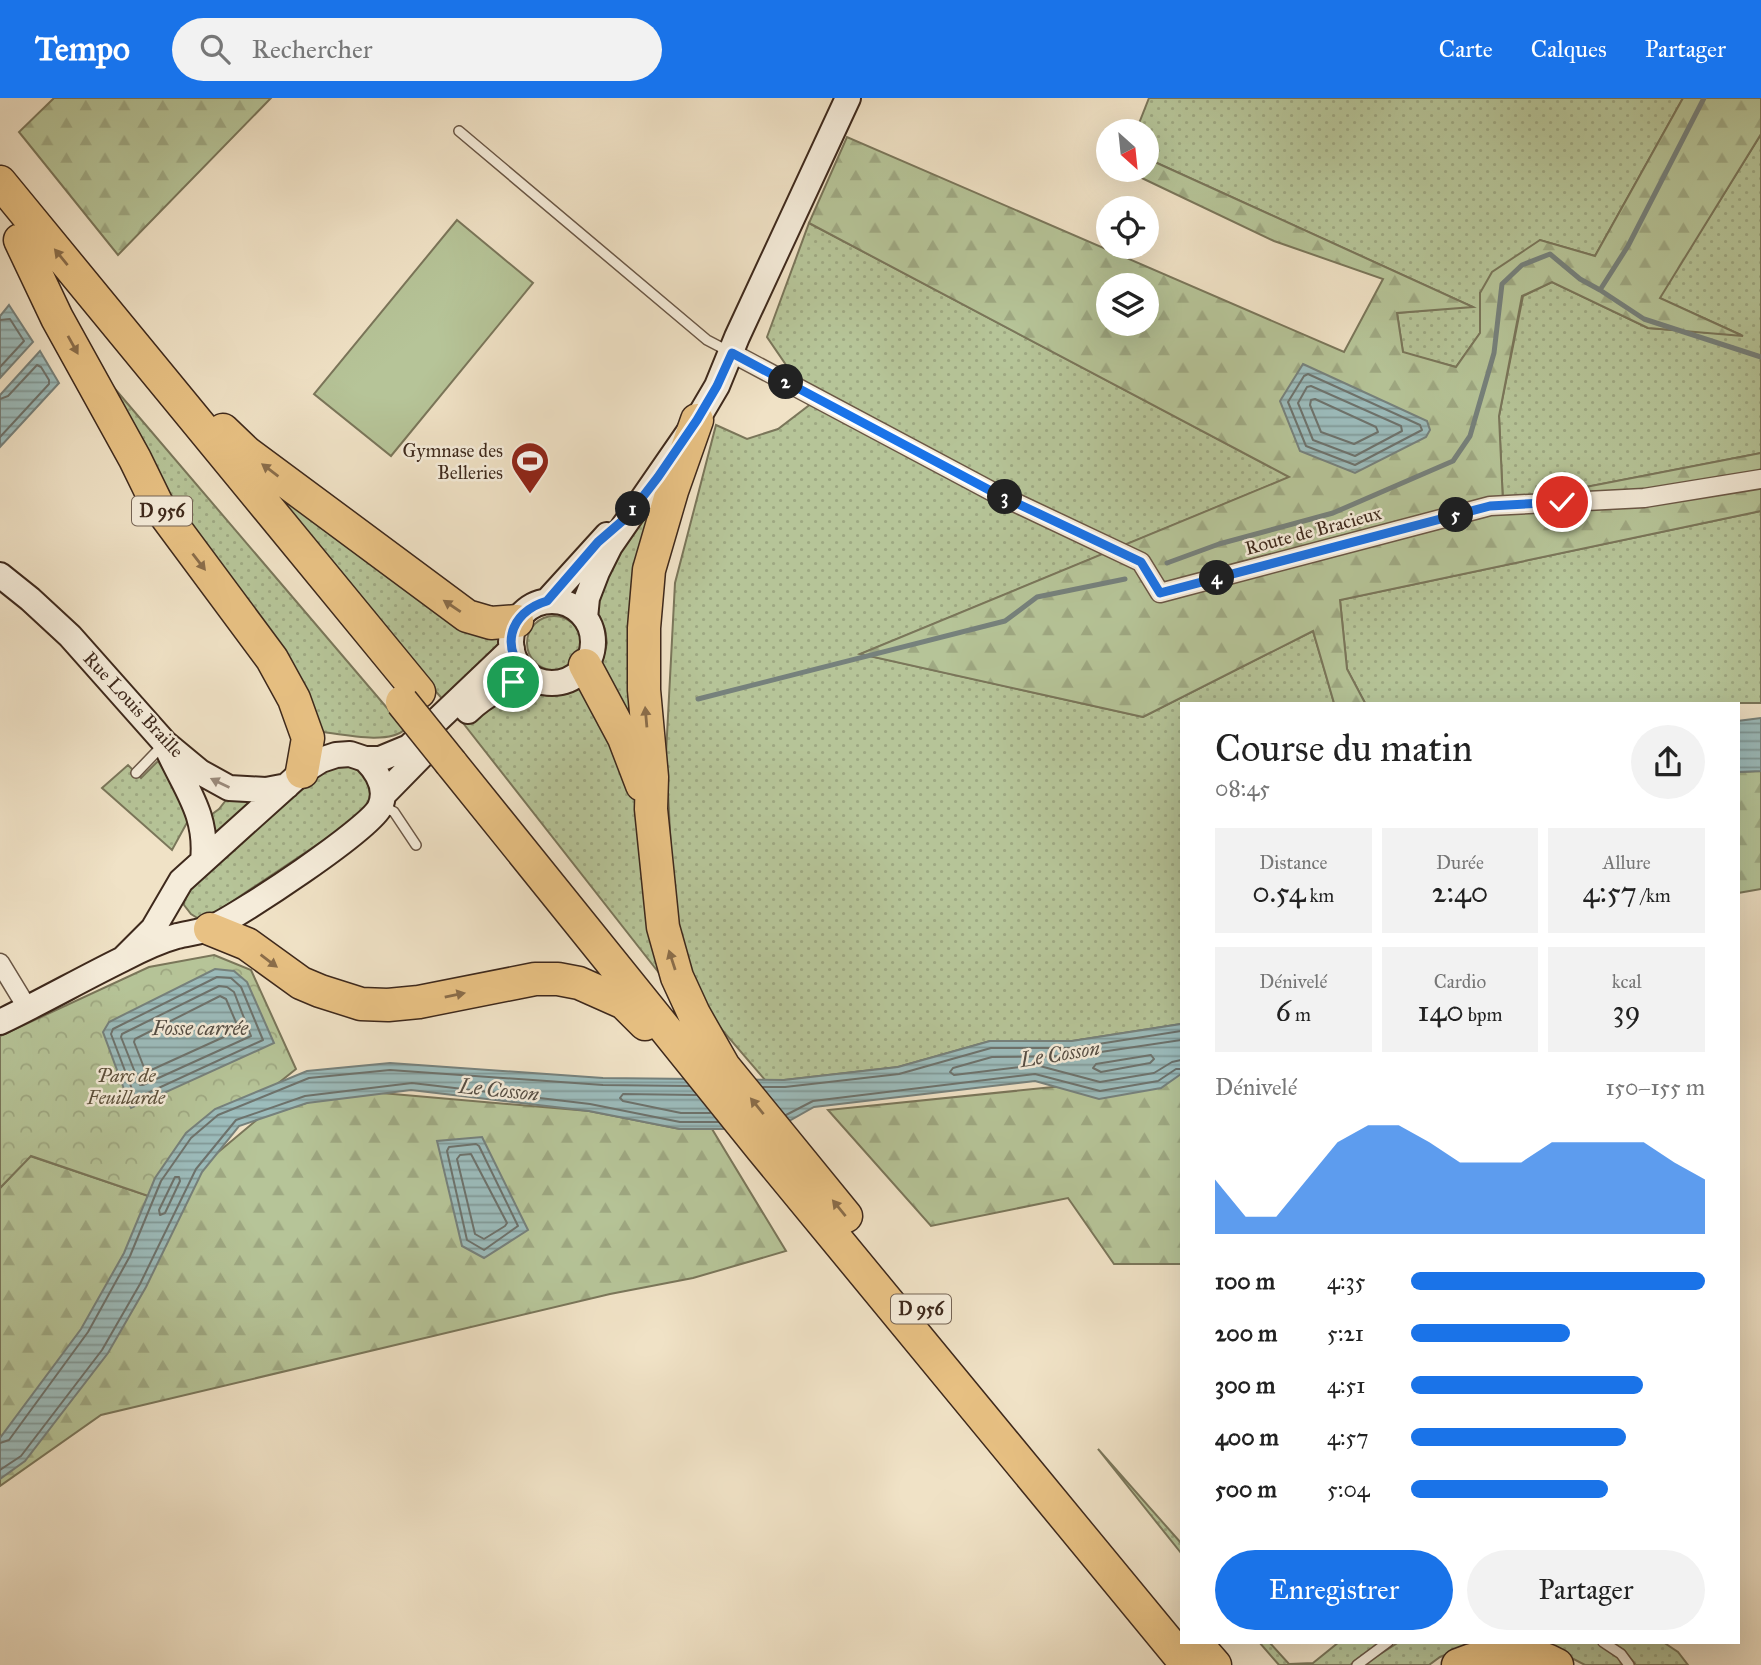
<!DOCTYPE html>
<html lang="fr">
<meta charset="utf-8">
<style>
body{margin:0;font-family:"IM FELL Great Primer",serif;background:#f2f2f2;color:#222;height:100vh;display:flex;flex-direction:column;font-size:26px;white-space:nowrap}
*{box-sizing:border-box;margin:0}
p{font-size:23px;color:#767676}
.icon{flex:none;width:38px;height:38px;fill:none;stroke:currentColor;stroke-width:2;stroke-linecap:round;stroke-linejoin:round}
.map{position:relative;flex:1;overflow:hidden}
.panel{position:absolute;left:1180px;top:604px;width:560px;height:942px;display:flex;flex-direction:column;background:#fff;border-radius:0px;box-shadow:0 7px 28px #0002}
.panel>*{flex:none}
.needle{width:46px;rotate:153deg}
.tools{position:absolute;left:1096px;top:21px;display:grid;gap:14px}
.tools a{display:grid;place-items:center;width:63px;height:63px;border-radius:50%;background:#fff;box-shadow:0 7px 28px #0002;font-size:35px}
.pin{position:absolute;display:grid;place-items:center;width:60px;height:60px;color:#fff;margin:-30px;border:4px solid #fff;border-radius:50%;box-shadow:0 2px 7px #0007}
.km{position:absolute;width:35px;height:35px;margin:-18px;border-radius:50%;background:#222;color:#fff;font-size:19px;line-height:35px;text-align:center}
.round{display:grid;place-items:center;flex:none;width:74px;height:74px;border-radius:37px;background:#f2f2f2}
.headline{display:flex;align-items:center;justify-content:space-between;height:119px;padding:0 35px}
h1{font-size:38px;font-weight:600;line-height:52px}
.figures{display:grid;grid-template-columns:repeat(3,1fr);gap:10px;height:119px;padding:7px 35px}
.figures div{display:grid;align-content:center;border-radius:0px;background:#f2f2f2;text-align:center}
.figures b{font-size:30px;font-weight:600}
.figures small{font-size:19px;font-weight:400}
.figures p{font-size:19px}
.chart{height:196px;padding:14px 35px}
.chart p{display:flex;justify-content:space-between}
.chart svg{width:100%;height:126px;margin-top:7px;fill:#1a73e8;opacity:.7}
.button{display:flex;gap:14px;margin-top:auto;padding:14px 35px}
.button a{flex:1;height:80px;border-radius:42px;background:#1a73e8;color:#fff;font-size:28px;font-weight:600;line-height:80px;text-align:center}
.button a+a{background:#f2f2f2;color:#222}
ul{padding:0 35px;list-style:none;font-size:23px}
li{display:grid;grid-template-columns:112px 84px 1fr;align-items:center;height:52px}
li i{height:18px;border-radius:9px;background:#1a73e8}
header{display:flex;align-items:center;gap:42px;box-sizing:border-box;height:98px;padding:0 35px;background:#1a73e8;color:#fff}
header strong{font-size:33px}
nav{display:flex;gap:38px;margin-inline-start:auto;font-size:24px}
.search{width:490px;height:63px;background:#f2f2f2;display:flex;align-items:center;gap:18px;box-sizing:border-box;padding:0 24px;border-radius:38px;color:#767676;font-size:26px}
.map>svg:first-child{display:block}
.grass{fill:url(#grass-dots);stroke:#7a765a;stroke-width:2}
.forest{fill:url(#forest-firs);stroke:#7a765a;stroke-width:2;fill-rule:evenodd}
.park{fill:url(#park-crowns);stroke:#7a765a;stroke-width:2}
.garden{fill:#b6c498;stroke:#7a765a;stroke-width:2}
.water{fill:url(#water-rules);stroke:#76817c;stroke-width:2}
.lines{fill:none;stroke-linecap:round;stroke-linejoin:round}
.shore{stroke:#6d726c;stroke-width:2}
.stream{stroke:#76817c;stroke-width:5}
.lane-casing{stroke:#6a5746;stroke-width:12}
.street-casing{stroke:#6a5746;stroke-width:21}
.secondary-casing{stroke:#3e291c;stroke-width:28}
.highway-casing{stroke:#3e291c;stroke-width:35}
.lane{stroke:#f5ecda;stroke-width:9}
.street{stroke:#f5ecda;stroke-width:18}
.secondary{stroke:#f5ecda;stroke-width:24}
.highway{stroke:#e8c183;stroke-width:32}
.highway-bridge-casing{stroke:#3e291c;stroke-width:35;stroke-linecap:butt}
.highway-bridge{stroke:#e8c183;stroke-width:32}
.oneway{fill:#8a6d4a}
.oneway2{fill:#9a8a7b}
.route-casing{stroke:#fff;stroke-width:14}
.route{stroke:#1a73e8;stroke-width:9}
.labels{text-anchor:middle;stroke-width:5;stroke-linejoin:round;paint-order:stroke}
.shield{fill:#f5ecda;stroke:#756455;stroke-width:2}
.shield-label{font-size:18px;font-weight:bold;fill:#3e291c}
.poi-label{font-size:19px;fill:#3e291c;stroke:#f5ecda;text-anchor:end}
.street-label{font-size:19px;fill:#3e291c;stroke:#f5ecda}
.park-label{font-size:19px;font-style:italic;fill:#5c503b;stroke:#f5ecda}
.water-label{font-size:21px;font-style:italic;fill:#564e44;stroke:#f5ecda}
</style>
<header>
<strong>Tempo</strong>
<div class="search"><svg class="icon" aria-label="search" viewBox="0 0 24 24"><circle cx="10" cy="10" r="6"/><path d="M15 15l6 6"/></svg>Rechercher</div>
<nav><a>Carte</a><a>Calques</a><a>Partager</a></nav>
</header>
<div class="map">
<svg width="1761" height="1567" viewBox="0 0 1761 1567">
<defs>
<pattern id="grass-dots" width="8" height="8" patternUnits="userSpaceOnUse" patternTransform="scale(1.75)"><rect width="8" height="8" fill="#b6c498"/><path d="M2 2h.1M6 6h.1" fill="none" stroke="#9ea882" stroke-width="1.8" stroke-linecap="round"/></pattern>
<pattern id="forest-firs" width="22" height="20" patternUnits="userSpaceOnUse" patternTransform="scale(1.75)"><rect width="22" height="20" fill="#b6c498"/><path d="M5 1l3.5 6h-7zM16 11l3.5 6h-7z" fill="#9ea882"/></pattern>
<pattern id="park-crowns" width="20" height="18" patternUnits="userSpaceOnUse" patternTransform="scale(1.75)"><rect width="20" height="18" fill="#b6c498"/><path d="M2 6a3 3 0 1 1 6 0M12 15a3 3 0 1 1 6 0" fill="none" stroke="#9ea882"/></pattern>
<pattern id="water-rules" width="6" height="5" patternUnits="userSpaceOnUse" patternTransform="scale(1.75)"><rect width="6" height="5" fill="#9cbcbc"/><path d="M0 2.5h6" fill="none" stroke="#819998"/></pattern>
</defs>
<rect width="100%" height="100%" fill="#f0e2c6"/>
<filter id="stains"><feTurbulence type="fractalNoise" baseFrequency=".00286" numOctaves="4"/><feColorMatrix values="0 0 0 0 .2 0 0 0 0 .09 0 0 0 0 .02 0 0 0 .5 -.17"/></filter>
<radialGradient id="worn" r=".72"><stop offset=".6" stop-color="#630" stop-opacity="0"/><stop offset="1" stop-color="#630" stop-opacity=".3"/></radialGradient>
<path class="grass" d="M1149,0H1683L1595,158L1540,142L1480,195V235L1456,269L1403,255L1397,215L1471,208L1146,60V33H1136Z
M1761,36V355L1503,405L1499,318L1523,198L1552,184L1648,230L1741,237L1659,200Z
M809,125L1290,379L861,556L1143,619L1313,533L1334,605L1181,606V926L1072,943H990L898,969L784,982H765L706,913L675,830L666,656L675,485L716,327L747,341L778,331L812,305L767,239Z
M104,278L405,631C389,648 337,635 315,633L197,449Z
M238,360L504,532L495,553L444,603Z
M647,410L659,412L642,659L602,565L607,545L605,531L597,515L601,485Z
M1761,413V605H1365L1347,571L1340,502Z
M527 545a27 27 0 1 1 54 0a27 27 0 1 1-54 0Z
M586,586L636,696L670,889L463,625L497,598L525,592L549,598L567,596Z
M158,663L171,684L189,721L172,752L102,690L128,667L141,680Z
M337,667C372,669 381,695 357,720L212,817L199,821L191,816L184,807L185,797L194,787L322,674Z
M230,697L257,701L211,741L207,720L219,711Z
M1098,1351L1181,1445V1455Z
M1259,1544H1269L1289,1566L1313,1565L1339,1544H1384L1350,1567H1279Z
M1399,1544H1497L1471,1547L1440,1559L1429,1567H1363Z
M1515,1544H1598L1619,1558L1625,1567H1585L1560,1554Z
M1611,1544H1663L1678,1554L1688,1567H1636L1624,1552Z"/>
<path class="forest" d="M54,0H271L118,157L19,34Z
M1683,0H1761V36L1660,200L1743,238L1648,230L1552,184L1522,198L1499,318L1503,405L1761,355V413L1340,502L1347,571L1365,605H1334L1313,533L1143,619L860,556L1289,379L809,125L847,39L1344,254L1383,181L1274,143L1125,72H1146V60L1473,209L1397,215L1403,254L1456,269L1480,235V195L1492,174L1540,142L1595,158ZM1108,187H1146V226H1108Z
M1761,673V791L1738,795V674Z
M1181,976V1166H1114L1068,1100L931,1128L828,1012Z
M347,992L589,1013L680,1031H712L786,1153L693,1180L610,1196L101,1317L0,1388V1090L30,1058L161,1102L259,1020Z"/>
<path class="park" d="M214,857L251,872L296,971L206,1043L160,1102L31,1058L0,1090V938L149,869Z"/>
<path class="garden" d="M457,122L533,185L391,358L314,296Z"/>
<path class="water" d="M9,207L33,244L0,280V218Z
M40,253L59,285L0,349V297Z
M1303,266L1427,323L1430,332L1426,339L1355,375L1300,353L1280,303Z
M1761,620V673L1738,674V623Z
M215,871L234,873L247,884L274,945L131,1010L103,934L109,924Z
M1181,926V976L1161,990L1099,1001L1035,983L814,1009L789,1023L726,1031H680L589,1013L411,992L307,1005L239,1028L202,1074L146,1189L108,1255L25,1363L0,1381V1340L81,1231L124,1155L155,1080L186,1035L215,1011L307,973L390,965L603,980L784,982L898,969L990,943H1072Z
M482,1039L528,1132L484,1160L462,1148L437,1043Z"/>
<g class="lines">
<path class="shore" d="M0,222L10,221L24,243L0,269
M1308,276L1420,327L1422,332L1355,367L1306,348L1288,304L1304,278Z
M1311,288L1401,328L1402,333L1355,358L1313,342L1298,305L1307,289Z
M0,301L8,298L37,267L41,269L49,282V286L0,339
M1315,301L1376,329L1378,334L1354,346L1321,334L1310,307L1311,302Z
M217,879L231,880L241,889L263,942L139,999H135L111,936L113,931Z
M219,888L227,889L234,894L251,938L143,987H140L121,939L122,936Z
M220,898L226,901L238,929L237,933L149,973L145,972L134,944L135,941Z
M1181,942L1074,958L992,959L953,970L950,974L954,977L1036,967L1100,984L1154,975L1172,964L1181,962
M1151,957L1154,961L1150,965L1101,974L1093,970L1096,966Z
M763,989H785L899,976L991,950H1073L1181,933
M696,997L623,996L620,1000L623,1003L681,1015H710
M786,1017L813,1003L1035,976L1100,993L1158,983L1176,971H1181
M476,1046L479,1048L518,1128L484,1152L467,1142L447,1053L449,1049Z
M471,1056L507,1125L505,1128L484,1141L475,1136L457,1061L460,1057Z
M175,1079H179L180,1083L165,1115L160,1117L159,1112Z
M0,1345L9,1342L88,1234L130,1158L161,1083L191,1040L218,1017L309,980L390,972L603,987L689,988
M0,1372L21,1358L102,1252L140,1186L196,1071L236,1022L305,998L412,985L590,1006L680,1024H718"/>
<path class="stream" d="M1600,192L1644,221L1761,259
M1167,465L1219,446L1333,415L1453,363L1470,338L1494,255L1502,186L1522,167L1550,156L1580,181L1600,192L1628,148L1704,0
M698,601L1005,523L1037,499L1125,481"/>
<defs>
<path id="lane" d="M459,33L707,242L730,254
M136,675L164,646
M383,708L394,714L416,747
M1603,1544L1621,1556L1629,1567
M1357,1567L1388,1544"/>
<path id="street" d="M732,255L993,394L1141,464L1160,495L1490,408L1644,400L1761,381
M0,865L28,911"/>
<path id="secondary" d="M0,477L30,501L70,538L165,645L200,674L229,690L266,692L287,688
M547,503L607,437
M511 544a41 41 0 1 1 82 0a41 41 0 1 1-82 0Z
M585,520L587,500L597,474L610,448L697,322L717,288L737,239L848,0
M468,613C487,595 507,586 531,579
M168,652C186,692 208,717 203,763
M383,697L434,645
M124,860L153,831L181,783L302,674L321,662L336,657L350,656L365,661H380L409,649L512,551
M0,924C42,904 82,881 123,861C140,852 159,843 177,838C189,835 202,834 213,829C240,817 370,731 380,709C388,691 377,673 365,661"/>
<path id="highway" d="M0,84L419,594
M20,142L57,220L135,361L157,406L272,561L294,601L308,640L302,674
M697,322L672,393L649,472L644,530V592L652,679L651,711L663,829L677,879L694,916L723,967
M223,332L246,354L467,518L491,525L517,523
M585,567L624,640L642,687
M451,665L762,1051L1187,1567
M210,831L247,846L301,885L320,893L361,906L388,907L419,904L535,881H558L579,885L624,905L645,926
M717,960L846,1118
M1195,1544L1215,1567
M1458,1567C1489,1554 1527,1550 1557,1567"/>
</defs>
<use href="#lane" class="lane-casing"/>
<use href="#street" class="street-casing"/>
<use href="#secondary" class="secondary-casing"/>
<use href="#highway" class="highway-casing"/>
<use href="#lane" class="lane"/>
<use href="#street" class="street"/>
<use href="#secondary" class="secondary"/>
<use href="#highway" class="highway"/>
<defs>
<path id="highway-bridge" d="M402,604L451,665"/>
</defs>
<use href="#highway-bridge" class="highway-bridge-casing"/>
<use href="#highway-bridge" class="highway-bridge"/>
</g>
<defs><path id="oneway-solid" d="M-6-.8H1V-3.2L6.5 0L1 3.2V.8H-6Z" transform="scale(1.75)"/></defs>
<g class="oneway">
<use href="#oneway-solid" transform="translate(61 159) rotate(-129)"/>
<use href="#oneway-solid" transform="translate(73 247) rotate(61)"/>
<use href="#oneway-solid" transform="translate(270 372) rotate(-143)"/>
<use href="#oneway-solid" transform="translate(199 464) rotate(52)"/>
<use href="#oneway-solid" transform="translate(452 508) rotate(-146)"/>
<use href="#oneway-solid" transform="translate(646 619) rotate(-95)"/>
<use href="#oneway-solid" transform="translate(672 862) rotate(-108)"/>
<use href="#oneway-solid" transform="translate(269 863) rotate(37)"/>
<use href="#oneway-solid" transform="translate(455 897) rotate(-12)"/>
<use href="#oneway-solid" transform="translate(757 1008) rotate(-129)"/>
<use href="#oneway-solid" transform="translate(839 1110) rotate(-129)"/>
</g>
<use class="oneway2" href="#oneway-solid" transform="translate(220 685) rotate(-154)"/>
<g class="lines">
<defs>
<path id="route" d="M513,584L531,579C498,554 508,514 547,503L598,444L628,418L658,379L697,322L717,288L732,255L993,394L1141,464L1160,495L1490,408L1562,404"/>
</defs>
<use href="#route" class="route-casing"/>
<use href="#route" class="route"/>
</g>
<defs>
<symbol id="stadium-pin" viewBox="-11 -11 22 30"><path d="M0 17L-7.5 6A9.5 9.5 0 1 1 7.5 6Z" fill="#8f2418" stroke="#f5ecda"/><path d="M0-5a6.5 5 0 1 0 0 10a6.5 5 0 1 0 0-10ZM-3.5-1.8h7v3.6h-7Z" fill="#fff"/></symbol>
</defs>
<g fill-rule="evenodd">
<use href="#stadium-pin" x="508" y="341" width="44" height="60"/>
</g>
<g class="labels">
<g class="shield">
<rect x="132" y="398.5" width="60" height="29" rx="5"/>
<rect x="891" y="1196.5" width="60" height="29" rx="5"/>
</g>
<g class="shield-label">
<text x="162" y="419">D 956</text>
<text x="921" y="1217">D 956</text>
</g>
<g class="poi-label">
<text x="503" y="359">Gymnase des<tspan x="503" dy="22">Belleries</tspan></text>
</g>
<g class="street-label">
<text transform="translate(1313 432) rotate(-15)" y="7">Route de Bracieux</text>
<text transform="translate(134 606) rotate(47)" y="7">Rue Louis Braille</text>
</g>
<g class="park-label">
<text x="126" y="984">Parc de<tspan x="126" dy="22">Feuillarde</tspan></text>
</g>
<g class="water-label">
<text x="200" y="937">Fosse carrée</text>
<text transform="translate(1060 956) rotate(-9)" y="7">Le Cosson</text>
<text transform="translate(499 992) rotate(6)" y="7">Le Cosson</text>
</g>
</g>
<rect width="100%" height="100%" filter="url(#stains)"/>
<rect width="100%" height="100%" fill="url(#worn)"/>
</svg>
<div class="tools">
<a><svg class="needle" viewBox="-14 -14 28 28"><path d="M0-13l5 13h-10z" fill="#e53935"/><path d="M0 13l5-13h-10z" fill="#767676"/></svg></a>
<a><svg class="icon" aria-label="locate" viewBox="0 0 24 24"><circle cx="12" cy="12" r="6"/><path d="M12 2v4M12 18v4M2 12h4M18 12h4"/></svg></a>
<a><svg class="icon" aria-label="layers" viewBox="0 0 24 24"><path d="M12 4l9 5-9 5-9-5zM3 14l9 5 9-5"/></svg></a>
</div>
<div class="pin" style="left:513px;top:584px;background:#1e9e55"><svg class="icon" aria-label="arrive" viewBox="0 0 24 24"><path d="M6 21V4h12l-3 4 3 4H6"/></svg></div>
<div class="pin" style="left:1562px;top:404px;background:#d93025"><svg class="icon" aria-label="check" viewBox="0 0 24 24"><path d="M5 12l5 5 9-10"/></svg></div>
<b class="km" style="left:633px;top:411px">1</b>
<b class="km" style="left:786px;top:284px">2</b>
<b class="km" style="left:1005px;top:399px">3</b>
<b class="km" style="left:1217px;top:480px">4</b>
<b class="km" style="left:1456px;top:417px">5</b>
<section class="panel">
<div class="headline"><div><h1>Course du matin</h1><p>08:45</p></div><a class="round"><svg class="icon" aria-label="share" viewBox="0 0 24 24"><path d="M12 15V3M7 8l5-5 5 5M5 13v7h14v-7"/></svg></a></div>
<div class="figures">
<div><p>Distance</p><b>0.54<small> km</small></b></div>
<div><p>Durée</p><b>2:40</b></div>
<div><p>Allure</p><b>4:57<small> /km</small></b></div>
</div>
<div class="figures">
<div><p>Dénivelé</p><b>6<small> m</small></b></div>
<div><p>Cardio</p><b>140<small> bpm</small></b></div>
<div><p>kcal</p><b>39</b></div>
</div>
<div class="chart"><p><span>Dénivelé</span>150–155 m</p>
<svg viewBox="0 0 160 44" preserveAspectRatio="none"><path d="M0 44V25L10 38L20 38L30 25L40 12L50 6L60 6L70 12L80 19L90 19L100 19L110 12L120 12L130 12L140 12L150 19L160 25V44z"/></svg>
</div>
<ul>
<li><b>100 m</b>4:35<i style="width:100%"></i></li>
<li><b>200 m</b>5:21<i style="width:54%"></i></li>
<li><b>300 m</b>4:51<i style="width:79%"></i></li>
<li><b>400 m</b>4:57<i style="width:73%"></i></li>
<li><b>500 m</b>5:04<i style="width:67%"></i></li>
</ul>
<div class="button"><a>Enregistrer</a><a>Partager</a></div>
</section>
</div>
